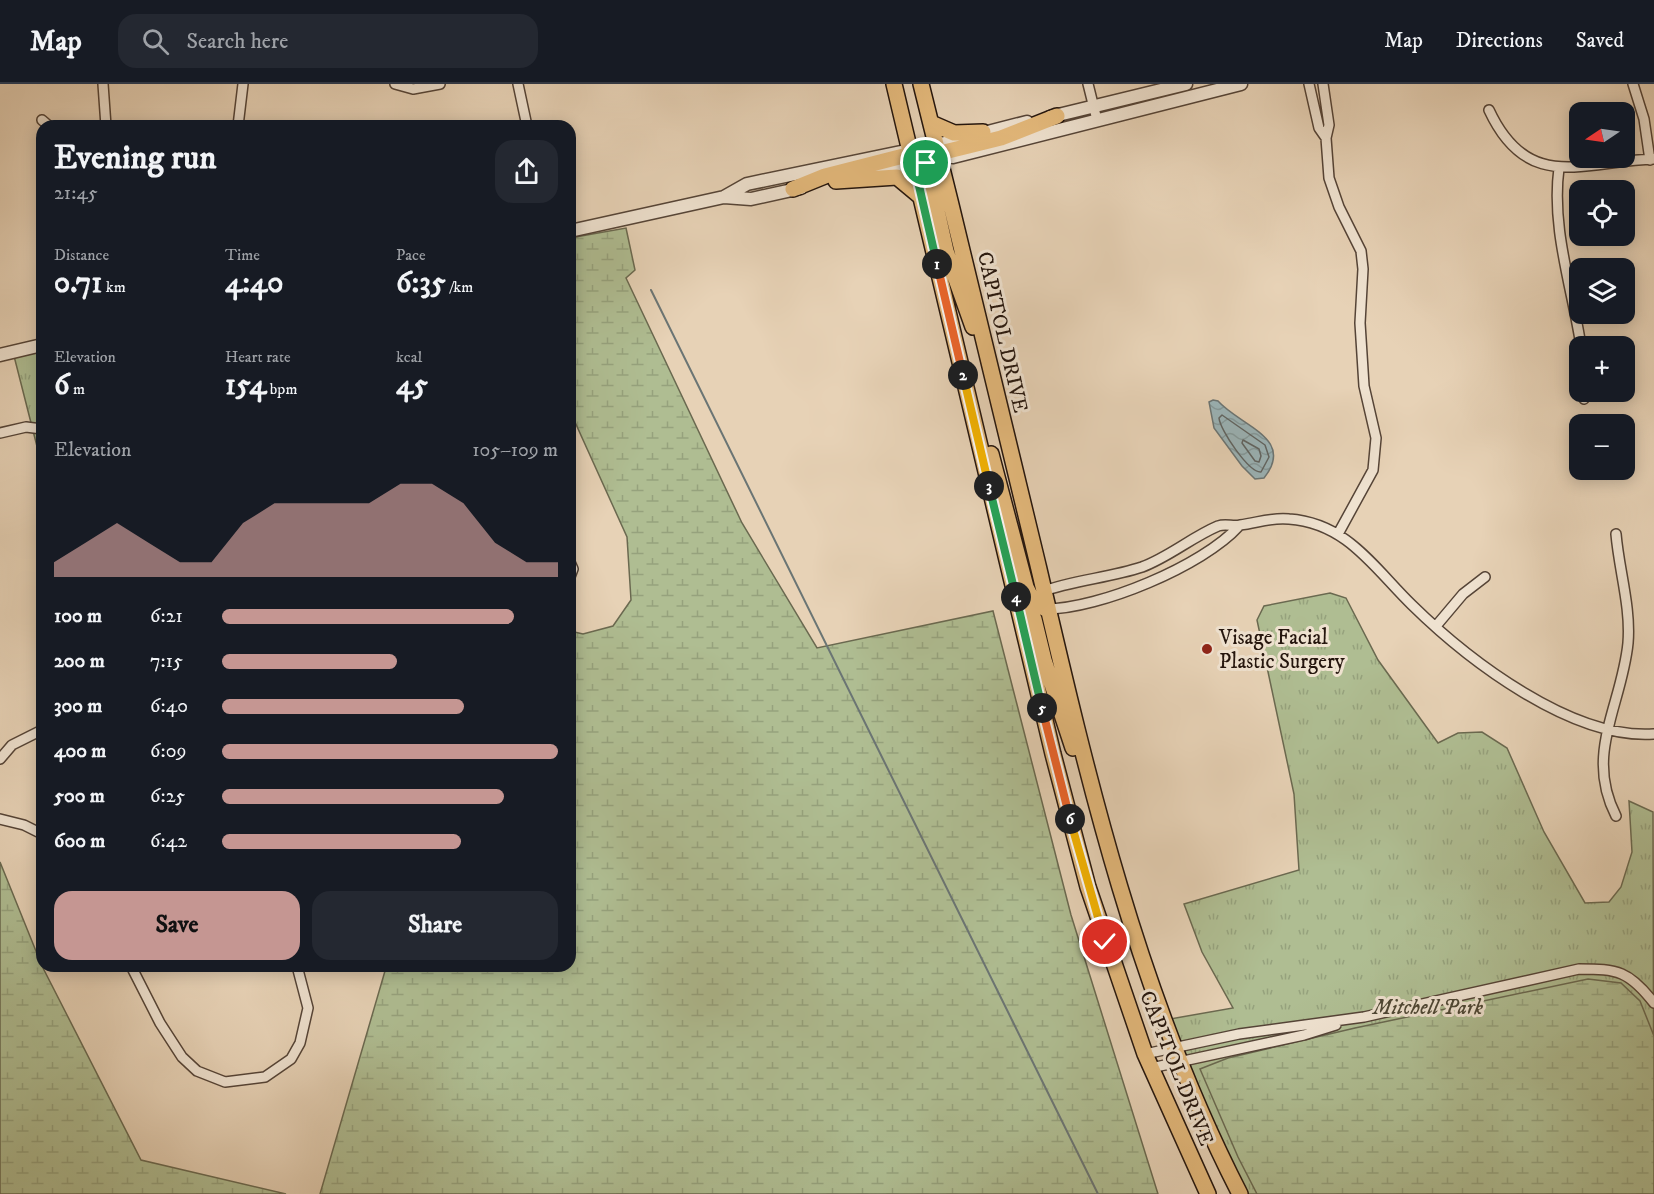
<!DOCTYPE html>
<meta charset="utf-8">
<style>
body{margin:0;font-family:"IM FELL DW Pica",serif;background:#242831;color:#f1f3f6;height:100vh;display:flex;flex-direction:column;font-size:22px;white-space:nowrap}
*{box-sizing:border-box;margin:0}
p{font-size:20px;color:#9ea1a6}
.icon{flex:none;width:33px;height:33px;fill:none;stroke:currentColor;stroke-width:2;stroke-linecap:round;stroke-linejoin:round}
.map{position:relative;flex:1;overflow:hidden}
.sheet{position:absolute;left:36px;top:36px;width:540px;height:852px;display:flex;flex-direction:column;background:#171b24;border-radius:18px;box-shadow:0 3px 15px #0003}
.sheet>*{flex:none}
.needle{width:39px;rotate:257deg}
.controls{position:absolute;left:1569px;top:18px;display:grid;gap:12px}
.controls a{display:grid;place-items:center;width:66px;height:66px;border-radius:12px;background:#171b24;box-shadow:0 3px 15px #0003;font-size:30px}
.pin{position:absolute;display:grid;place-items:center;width:51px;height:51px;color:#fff;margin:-26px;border:3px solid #fff;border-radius:50%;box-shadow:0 2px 6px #0007}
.km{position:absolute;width:30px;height:30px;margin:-15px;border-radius:50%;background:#222;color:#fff;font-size:16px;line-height:30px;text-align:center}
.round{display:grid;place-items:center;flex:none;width:63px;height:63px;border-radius:18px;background:#242831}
.summary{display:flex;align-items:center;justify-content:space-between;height:102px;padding:0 18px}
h1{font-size:33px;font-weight:700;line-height:45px}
.metrics{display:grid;grid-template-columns:repeat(3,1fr);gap:9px;height:102px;padding:6px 18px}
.metrics div{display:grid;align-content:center}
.metrics b{font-size:30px;font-weight:700}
.metrics small{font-size:16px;font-weight:400}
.metrics p{font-size:16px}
.chart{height:168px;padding:12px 18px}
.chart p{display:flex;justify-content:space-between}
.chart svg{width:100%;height:108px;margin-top:6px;fill:#c59692;opacity:.7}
.button{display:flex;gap:12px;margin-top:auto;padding:12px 18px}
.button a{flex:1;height:69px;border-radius:18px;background:#c59692;color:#111;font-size:24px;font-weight:700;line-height:69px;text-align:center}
.button a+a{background:#242831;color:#f1f3f6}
ul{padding:0 18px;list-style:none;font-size:20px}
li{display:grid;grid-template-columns:96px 72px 1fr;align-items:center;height:45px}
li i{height:15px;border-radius:8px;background:#c59692}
header{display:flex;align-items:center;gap:36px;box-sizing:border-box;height:84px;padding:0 30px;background:#171b24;border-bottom:2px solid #363941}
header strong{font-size:28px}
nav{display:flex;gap:33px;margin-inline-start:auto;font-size:21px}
.search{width:420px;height:54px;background:#242831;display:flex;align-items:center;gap:15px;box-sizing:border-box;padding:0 21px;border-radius:18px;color:#9ea1a6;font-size:22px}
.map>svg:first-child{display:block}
.grass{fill:url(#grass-tufts);stroke:#6a6950;stroke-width:1.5}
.wetland{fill:url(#wetland-marsh);stroke:#6a6950;stroke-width:1.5}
.water{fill:url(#water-waves);stroke:#6b7574;stroke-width:1.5}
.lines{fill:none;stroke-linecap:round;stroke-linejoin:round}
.shore{stroke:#606563;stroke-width:1.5}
.stream{stroke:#6b7574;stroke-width:2}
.minor-casing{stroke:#554437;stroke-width:12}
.tertiary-casing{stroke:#554437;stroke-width:15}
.primary-casing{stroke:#24150d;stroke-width:18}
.minor{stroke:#efe2d0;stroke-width:9}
.tertiary{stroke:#efe2d0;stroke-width:12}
.primary{stroke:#e4b97b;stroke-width:15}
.split-1-casing{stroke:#fff;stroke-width:12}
.split-2-casing{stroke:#fff;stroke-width:12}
.split-3-casing{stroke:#fff;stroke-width:12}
.split-4-casing{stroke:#fff;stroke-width:12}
.split-5-casing{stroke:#fff;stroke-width:12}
.split-6-casing{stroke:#fff;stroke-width:12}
.split-7-casing{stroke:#fff;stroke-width:12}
.split-1{stroke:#22a559;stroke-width:8}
.split-2{stroke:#f0652b;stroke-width:8}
.split-3{stroke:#f5b400;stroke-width:8}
.split-4{stroke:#22a559;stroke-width:8}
.split-5{stroke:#22a559;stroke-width:8}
.split-6{stroke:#f0652b;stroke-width:8}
.split-7{stroke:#f5b400;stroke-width:8}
.poi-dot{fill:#8f2418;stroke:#efe2d0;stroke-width:2}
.labels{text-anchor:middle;stroke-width:6;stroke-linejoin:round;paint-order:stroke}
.street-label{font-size:21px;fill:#24150d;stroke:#efe2d0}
.poi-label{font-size:21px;fill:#24150d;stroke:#efe2d0;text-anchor:start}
.park-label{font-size:21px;font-style:italic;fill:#4e4735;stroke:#efe2d0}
</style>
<header>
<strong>Map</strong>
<div class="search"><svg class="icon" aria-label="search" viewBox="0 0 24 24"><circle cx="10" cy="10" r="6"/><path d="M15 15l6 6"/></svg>Search here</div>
<nav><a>Map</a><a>Directions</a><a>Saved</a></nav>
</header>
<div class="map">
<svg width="1654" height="1110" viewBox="0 0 1654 1110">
<defs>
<pattern id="grass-tufts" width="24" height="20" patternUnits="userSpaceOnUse" patternTransform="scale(1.5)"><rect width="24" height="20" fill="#afbd92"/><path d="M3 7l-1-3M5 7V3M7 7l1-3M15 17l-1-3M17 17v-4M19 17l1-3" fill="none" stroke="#96a27d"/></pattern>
<pattern id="wetland-marsh" width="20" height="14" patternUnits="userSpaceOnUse" patternTransform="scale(1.5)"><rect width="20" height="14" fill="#afbd92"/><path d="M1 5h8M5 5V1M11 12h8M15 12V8" fill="none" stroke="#96a27d"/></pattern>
<pattern id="water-waves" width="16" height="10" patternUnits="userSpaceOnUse" patternTransform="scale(1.5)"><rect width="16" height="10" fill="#9bb5b9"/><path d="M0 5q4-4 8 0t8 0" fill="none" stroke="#859b9e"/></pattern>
</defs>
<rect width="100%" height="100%" fill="#e7d2b6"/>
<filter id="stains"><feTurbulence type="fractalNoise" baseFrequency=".00333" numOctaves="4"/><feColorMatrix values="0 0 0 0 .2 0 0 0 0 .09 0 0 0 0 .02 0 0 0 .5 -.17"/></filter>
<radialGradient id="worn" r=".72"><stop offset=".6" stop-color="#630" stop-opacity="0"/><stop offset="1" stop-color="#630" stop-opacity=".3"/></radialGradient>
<path class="grass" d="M42,266V382L14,272Z
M1330,509L1346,514L1378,576L1438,659L1458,649L1482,648L1507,664L1544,748L1585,819L1609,818L1621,803L1632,768L1629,717L1653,728L1654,1110H1247L1219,1052L1170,935L1233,924L1202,868L1184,820L1299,786L1294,710L1257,536L1264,522Z"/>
<path class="wetland" d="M626,144L635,186L626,194L742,439L817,564L993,527L1071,831L1158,1110H320L385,887L384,882H570V547L583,550L613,542L631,516L627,453L570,327V154Z
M0,778L42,882L141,1076L286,1110H0Z
M1588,895L1621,899L1640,917L1654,952V1110H1257L1238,1073L1200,985L1228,974L1355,944Z"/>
<path class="water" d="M1213,316L1218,317C1240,342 1296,354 1264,394L1255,395L1242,382L1214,344L1209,318Z"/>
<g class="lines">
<path class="shore" d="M1222,331L1265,361L1269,373L1261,388C1249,389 1220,346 1219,334Z
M1243,356L1259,365L1261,372L1259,378L1255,377L1242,359Z"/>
<path class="stream" d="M651,206L1098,1110"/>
<defs>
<path id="minor" d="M103,0L106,42
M395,0L413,5L440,0
M518,0L527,42
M1088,0L1097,36
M1309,0L1319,44L1326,54
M1323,0L1329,41L1326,54L1329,94L1339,123L1361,167L1363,185L1360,239L1364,302L1376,354L1373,386L1338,450
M1633,0L1644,35L1650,76
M1489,26C1528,110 1584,77 1654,75
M42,36L49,42
M238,42L243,0
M1559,84C1551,144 1572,203 1581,262
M1583,308L1584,315
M0,349L26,343L42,345
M1616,450C1619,486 1631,523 1628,559C1622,621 1584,670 1616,732
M570,478L573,485L570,493
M1041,508C1073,496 1109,494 1142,483C1169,473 1192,453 1218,442C1226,439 1233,443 1240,441C1257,439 1271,433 1289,435C1347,439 1374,484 1412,521C1468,576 1572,656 1654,650
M1046,525C1099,525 1203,482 1239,442
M1436,542L1463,510L1485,493
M0,675L12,661L42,646
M0,735L24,741L42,750
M131,882L160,939L182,973L197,987L225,998L265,993L291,975L300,959L308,924L297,882
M1145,970L1239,950L1364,933L1579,885C1618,885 1629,887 1654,919
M1151,984L1304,951L1336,941"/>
<path id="tertiary" d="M1050,33L1186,0
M953,73L1241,0
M867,90L921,79
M724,113L747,100L949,58L1027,38
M570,147L724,113L751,115L801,104
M0,271L42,261"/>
<path id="primary" d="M894,0L1053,670L1088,803L1145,970L1208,1110
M921,0C961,160 1000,320 1038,481C1088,696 1138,912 1240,1110
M931,39L954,49L983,48
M916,68L929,91L946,167L973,243
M928,72L1001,54L1057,32
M836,97L897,93L921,113
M793,105L825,92L919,68
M991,370L1026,503L1034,519L1048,526
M1017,519L1034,535L1044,576L1073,664"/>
</defs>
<use href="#minor" class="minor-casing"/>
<use href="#tertiary" class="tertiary-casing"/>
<use href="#primary" class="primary-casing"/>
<use href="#minor" class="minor"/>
<use href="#tertiary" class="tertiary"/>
<use href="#primary" class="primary"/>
</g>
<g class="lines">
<defs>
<path id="split-1" d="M926,79L914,80L937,180"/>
<path id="split-2" d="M937,180L963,291"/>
<path id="split-3" d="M963,291L989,402"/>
<path id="split-4" d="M989,402L1016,513"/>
<path id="split-5" d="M1016,513L1042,624"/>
<path id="split-6" d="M1042,624L1070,735"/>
<path id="split-7" d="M1070,735L1105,858"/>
</defs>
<use href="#split-1" class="split-1-casing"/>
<use href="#split-2" class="split-2-casing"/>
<use href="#split-3" class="split-3-casing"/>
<use href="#split-4" class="split-4-casing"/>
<use href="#split-5" class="split-5-casing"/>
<use href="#split-6" class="split-6-casing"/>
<use href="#split-7" class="split-7-casing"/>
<use href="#split-1" class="split-1"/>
<use href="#split-2" class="split-2"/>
<use href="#split-3" class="split-3"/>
<use href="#split-4" class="split-4"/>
<use href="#split-5" class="split-5"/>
<use href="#split-6" class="split-6"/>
<use href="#split-7" class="split-7"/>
</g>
<circle class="poi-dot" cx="1207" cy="565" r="6"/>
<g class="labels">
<g class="street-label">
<text transform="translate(1003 248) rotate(77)" y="7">CAPITOL DRIVE</text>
<text transform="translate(1177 984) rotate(68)" y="7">CAPITOL DRIVE</text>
</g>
<g class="poi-label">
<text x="1219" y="560">Visage Facial<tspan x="1219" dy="24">Plastic Surgery</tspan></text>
</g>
<g class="park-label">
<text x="1428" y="930">Mitchell Park</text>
</g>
</g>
<rect width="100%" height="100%" filter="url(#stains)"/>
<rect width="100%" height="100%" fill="url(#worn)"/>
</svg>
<div class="controls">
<a><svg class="needle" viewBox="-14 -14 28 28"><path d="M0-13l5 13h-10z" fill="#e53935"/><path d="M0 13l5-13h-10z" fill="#9ea1a6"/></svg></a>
<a><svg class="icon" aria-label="locate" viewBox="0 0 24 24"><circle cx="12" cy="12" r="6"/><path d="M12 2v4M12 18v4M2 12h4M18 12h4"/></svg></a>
<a><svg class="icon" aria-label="layers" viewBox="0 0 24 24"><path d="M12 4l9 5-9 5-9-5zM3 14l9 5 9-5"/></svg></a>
<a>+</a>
<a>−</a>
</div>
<div class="pin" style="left:926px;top:79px;background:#1e9e55"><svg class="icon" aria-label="arrive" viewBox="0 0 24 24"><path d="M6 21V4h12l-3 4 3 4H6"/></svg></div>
<div class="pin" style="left:1105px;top:858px;background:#d93025"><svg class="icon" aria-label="check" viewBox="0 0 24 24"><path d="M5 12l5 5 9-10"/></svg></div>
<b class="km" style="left:937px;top:180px">1</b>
<b class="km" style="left:963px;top:291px">2</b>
<b class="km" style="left:989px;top:402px">3</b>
<b class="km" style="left:1016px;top:513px">4</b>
<b class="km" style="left:1042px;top:624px">5</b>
<b class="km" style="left:1070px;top:735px">6</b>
<section class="sheet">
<div class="summary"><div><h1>Evening run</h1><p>21:45</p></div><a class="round"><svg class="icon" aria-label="share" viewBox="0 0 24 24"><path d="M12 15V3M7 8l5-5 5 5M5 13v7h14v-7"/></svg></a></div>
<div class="metrics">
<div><p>Distance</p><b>0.71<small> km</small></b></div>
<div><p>Time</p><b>4:40</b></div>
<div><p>Pace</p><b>6:35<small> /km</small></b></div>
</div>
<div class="metrics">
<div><p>Elevation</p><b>6<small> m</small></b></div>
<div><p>Heart rate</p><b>154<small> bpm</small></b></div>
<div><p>kcal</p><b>45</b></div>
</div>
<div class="chart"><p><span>Elevation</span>105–109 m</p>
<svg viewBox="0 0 160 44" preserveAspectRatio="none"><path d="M0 44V38L10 30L20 22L30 30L40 38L50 38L60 22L70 14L80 14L90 14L100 14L110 6L120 6L130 14L140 30L150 38L160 38V44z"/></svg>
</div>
<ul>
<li><b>100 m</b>6:21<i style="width:87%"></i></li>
<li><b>200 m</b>7:15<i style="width:52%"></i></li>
<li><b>300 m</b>6:40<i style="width:72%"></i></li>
<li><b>400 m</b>6:09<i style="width:100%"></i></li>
<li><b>500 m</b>6:25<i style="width:84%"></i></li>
<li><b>600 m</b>6:42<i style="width:71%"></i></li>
</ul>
<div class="button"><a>Save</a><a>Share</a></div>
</section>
</div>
